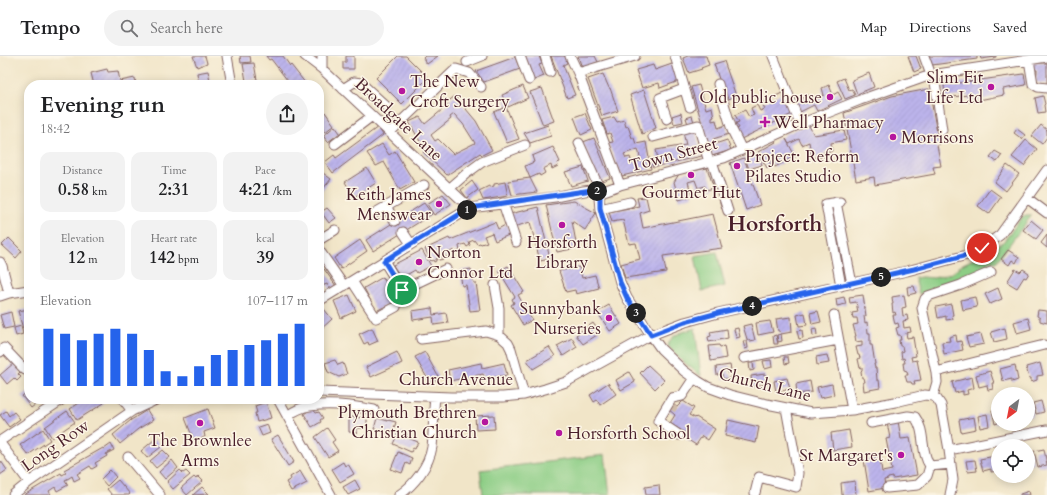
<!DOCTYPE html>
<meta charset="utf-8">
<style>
body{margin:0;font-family:Cardo,serif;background:#f2f2f2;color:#202124;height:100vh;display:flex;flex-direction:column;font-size:15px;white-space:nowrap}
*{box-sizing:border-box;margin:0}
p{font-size:13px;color:#757577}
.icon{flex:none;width:22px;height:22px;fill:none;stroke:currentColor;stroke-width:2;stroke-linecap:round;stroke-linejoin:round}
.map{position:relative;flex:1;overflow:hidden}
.side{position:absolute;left:24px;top:24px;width:300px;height:324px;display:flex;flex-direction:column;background:#fff;border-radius:16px;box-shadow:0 2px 10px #0003}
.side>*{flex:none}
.needle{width:26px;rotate:212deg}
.tools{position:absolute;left:991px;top:331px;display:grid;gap:8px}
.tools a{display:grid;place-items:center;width:44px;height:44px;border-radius:50%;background:#fff;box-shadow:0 2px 10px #0003;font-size:20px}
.pin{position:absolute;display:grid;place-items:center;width:34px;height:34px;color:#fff;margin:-17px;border:2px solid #fff;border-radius:50%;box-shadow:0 1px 4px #0007}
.km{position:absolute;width:20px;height:20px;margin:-10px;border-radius:50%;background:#222;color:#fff;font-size:11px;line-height:20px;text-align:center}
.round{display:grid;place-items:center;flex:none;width:42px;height:42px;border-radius:21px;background:#f2f2f2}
.overview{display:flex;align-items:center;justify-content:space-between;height:68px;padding:0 16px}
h1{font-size:22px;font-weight:800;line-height:30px}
.stats{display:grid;grid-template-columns:repeat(3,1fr);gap:6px;height:68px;padding:4px 16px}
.stats div{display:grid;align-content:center;border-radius:10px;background:#f2f2f2;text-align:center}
.stats b{font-size:17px;font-weight:800}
.stats small{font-size:11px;font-weight:400}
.stats p{font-size:11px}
.chart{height:112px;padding:8px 16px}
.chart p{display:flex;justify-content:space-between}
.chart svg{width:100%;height:72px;margin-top:4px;stroke:#2563eb;stroke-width:6}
header{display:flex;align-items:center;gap:24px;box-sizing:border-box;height:56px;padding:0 20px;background:#fff;border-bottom:1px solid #e0e0e0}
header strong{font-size:19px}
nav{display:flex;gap:22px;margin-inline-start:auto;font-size:14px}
.search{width:280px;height:36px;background:#f2f2f2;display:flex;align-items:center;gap:10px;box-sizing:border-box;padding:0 14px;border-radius:22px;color:#757577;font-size:15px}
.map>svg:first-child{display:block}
.grass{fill:#8ccd85;stroke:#6b7658}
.building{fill:url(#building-hatch);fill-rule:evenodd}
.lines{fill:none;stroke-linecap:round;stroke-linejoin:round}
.minor-tunnel{stroke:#d0bda9;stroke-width:9;stroke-dasharray:9 4.5;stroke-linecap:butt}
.minor-casing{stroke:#846462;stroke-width:11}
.minor{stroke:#fff;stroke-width:9}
.route-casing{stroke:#fff;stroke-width:8}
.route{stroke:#2563eb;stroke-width:5}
.poi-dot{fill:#b5179e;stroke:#fcf5e5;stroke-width:1.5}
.labels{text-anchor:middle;stroke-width:3;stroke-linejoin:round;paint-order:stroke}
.poi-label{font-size:17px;fill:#4a1f2b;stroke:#fcf5e5;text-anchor:end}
.street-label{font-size:17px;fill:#4a1f2b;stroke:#fcf5e5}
.district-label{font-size:21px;font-weight:bold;fill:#4a1f2b;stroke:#fcf5e5}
</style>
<header>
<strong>Tempo</strong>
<div class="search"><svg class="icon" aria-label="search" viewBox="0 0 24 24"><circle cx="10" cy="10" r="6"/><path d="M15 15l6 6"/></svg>Search here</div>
<nav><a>Map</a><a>Directions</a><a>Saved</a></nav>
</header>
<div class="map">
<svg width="1047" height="439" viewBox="0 0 1047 439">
<defs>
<pattern id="building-hatch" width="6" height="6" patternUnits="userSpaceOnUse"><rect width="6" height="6" fill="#bcb4eb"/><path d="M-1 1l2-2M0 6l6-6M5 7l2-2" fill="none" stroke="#a39aca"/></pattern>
</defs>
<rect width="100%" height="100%" fill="#fcf5e5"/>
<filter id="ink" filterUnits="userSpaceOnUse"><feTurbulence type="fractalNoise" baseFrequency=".025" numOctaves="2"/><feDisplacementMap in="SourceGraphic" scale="8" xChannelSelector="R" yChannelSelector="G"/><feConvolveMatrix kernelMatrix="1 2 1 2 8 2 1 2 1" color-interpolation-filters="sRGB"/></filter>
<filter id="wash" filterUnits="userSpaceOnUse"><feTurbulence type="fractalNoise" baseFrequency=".012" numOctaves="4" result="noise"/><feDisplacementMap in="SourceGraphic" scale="16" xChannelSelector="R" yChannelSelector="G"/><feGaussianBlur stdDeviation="0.9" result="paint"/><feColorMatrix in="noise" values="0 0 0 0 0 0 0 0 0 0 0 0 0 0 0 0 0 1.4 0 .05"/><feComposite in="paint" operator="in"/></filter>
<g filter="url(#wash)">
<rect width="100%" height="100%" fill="#f1e5c8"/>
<path class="grass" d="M1026,159H1032L996,206H988C987,210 987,212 984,214C970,225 936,233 919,238L915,222L922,221L934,222L952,217L963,208L991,195L1004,185L1022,161Z
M717,196L725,230L702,235L695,200Z
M695,272L701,320L680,303L668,290C670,278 684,276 695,272Z
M605,399L610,439H483L480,414Z"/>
<g id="blocks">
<path class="building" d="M193,0H205L207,7L197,11Z
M240,0H250L251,6L241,7Z
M266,0H283L290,10L291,9L306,28L291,29L271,3L269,4Z
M346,0H354V13H343V6H346Z
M398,0H406L428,22L402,48L376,22Z
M425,0H438L427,8L423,2Z
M524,0H539L542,8L539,9L544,20L534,24Z
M551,0H565L567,7L563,9L575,39L567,42Z
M578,0H595L598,6L582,12Z
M688,0H706L709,9L701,12L702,13L689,17L683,2Z
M908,0H916L921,13L914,16Z
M929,0H977V3L932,9Z
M980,0H996V1L981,3Z
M515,1L520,13L484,26L476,15Z
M724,5L736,40L726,44L714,8Z
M254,7L257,24L246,25L243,8Z
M1032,7H1047V28L1036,26L1037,14H1033Z
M672,8L679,25L660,32L659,27L642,32L636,14L653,9L655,14Z
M107,13L108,16L118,15L120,25L135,22L136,29H100V28L94,29L91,17Z
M208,15L211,29H199L197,17Z
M869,17L874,31L857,38L852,24Z
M603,18L609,32H610L618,55L602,60L588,23Z
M1024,18L1026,29L1003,33L1004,39L969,46L968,39L945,42L944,29Z
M844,22L849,34L852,33L855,39L845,43L837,25Z
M260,26V29H247V28Z
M699,29L706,53L712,51L714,61L712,62V65L716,64L718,72L726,69L729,78L713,83L715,88L727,84L731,94L712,100L691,31Z
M829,29L833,39L838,36L842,43L817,55L814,49L800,56L795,46L809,39L812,44L824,39L822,32Z
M523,30L528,42L508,51L502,39Z
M542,32L554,65L543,69L530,36Z
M929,33L939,88L937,89L941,110L933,111L935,118L875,129L874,121L856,124L844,57L892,40Z
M644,34L656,72L642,78L630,39Z
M782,37L792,58L739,84L734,74L739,72L736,67L739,66L735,59L745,54L749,61L754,59L751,52L757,49L760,55L765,53L762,47Z
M455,40L476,65L492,94L482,99L480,97L447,119L423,96L425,94L409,66L420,61L425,68L448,49L446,47ZM454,58L463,68L475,87L453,98L438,83L435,85L431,79L451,63L450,61Z
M1043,40L1045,48L1044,49L1045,56L1038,57L1035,42Z
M506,51L519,83L507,87L494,56Z
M325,56L334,69L325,76L319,68V61Z
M585,57L592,74L581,79L574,61Z
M681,57L683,66L674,68L672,60Z
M692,60L694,66L688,68L686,62Z
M614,61L617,66L624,64L626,71L628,70L632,82H634L636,88L646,86L651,113L622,120L608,87L613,86L610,77L607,78L602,64ZM638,93L641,105L632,107L630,101L626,102L624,98Z
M808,68L814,79L844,74L846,84L831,87L832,95L824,96L825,101L812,102L809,86L802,89L799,83L789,88L786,83L795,100L775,111L771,104L769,105L771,110L767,112L758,96L776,86L775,84L785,80L784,79Z
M548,69L551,80L530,87L524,77Z
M1041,69L1047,74V81L1042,88L1032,80Z
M335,70L340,77L328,86L323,80Z
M378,71L383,79L333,117L325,106L334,99L336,102Z
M695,73L702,100L653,111L651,104L658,103L656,94L686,89L683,76Z
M1017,73L1025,79L1022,83L1014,77Z
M594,82L610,122L599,126L583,86Z
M1026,84L1037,93L1024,110L1012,101Z
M382,88L389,99L395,95L414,126L400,134L384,106L376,110L367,97Z
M553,91L560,106L557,107L558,110L552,113L551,109L543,113L545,117L540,120L539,118L530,122L525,110L534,106L532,100Z
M995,95L1002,99L997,106L990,101Z
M758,98L762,109L749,113L745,102Z
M744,102L760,149L746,154L730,107Z
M1007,109L1019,118L1006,135L995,126Z
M583,111L588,125L571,130L565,116Z
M367,112L376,127L354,141L345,126Z
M707,112L714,132L706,134L705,130L698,132L695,124L688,126L692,140L679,144L674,126L679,118Z
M319,114L331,123L319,138Z
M530,122L537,136L512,139L508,125Z
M472,125L478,134L467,142L461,134Z
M505,126L508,140L483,144L479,135L489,130L490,131L494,130V128Z
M990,133L1001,141L989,158L978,150Z
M443,138L451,148L434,159L427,148Z
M646,141L649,154L640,157L643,172L713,158L722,192L663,200L666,216L625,222L621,208L640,203L636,187L629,188L623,164L612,166L609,156L639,150L637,142Z
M574,145L596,157L585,174L572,165L577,192L557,196L546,149Z
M424,147L432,158L373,195L366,184Z
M538,151L550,203L540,205L530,166L514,171L510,158Z
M327,152L336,162L329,167L321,156Z
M1031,164L1043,174L1036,183L1023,174Z
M495,166L498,173L507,168L511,178L495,185L492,177L484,180L487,186L481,188L480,187L477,188L474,184L469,186L470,189L467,191L465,188L459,190L460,195L455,196L454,194L448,197L449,200L445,202L444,199L442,200L443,203L439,204L438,202L436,203V205L434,206L433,204L431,205L425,193L449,182L450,184Z
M1047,179V192L1041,187Z
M9,182L22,195L16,202L2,189Z
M360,184L367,195L341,213L334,202Z
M422,194L431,210L417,217L415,214L401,222L393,209Z
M1008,194L1019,201L1016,207L1012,204L1009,209L1001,203Z
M508,210L524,236L518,239L532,264L523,269L511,249L514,247L512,243L515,241L499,215Z
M579,211L582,222L595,219L599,232L576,238L575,234L566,236L559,215Z
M324,213L336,230L330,233L327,228L319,231V217Z
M471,213L474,227H476L480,254L470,255L466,229L462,230L460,215Z
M1015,213L1020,216L1023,213L1029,217L1026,222L1024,221L1017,232L1007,226Z
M383,221L396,245L376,255L364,232Z
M914,230L916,237L908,239L907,231Z
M998,232L1002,243L990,248L985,238Z
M349,239L356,255L341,262L334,245Z
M863,239L866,260H864L865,267L867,266L868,277H870V289H872L875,308H874L875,312H876L877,324H879L880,332L864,335L863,326H865L864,322H862L861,315L862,314V311L860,312L858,303L860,302L859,299H858L856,291L862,290V285L856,286L855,280H856L853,269L858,268L857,262H853L852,257L858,256L856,246L850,247L849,241Z
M904,239L906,251L902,252L903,260L907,259L908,264L903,265L904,272L910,271L911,276L906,277L907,282L913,281L916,300L911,301L912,305L917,304L921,324L914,325L915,328H912L911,326H907L905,319H908L907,315L904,314L903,307H905L904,302L902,303L901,296L903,295L902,290H900L899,284H901L900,279H898L896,272L899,271L898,267L895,268L893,259H896L895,256L893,257L892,248H893L892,241Z
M844,241L846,248L837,250L836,243Z
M975,241L977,251L963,254L961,244Z
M951,248L953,259H952L953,263L946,264V260L938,262L936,251Z
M609,249L621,268L610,275L597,256Z
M432,252L433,259L446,257L448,267L434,269L433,261L413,264L412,255Z
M29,253V271L23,273L18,255Z
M324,253L332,263L319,275V257Z
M1038,254L1047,255V267L1040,265V262L1037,260Z
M818,255L821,266L812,268L810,257Z
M11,256L14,271L4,273L0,259Z
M805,257L807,269L799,270L797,259Z
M791,261L792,276L781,278L780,275H778L776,263Z
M1028,262L1031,273L1017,277L1014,266Z
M770,265L773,276L758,279L756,267Z
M593,267L600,277L583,288L576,279Z
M751,268L755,284L750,285L747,283L743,270Z
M21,270L23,278L16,280L14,272Z
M372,272L378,285L369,289L368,286L364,288L359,278Z
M738,272L740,281L736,282L734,273Z
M816,272L817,279L813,280L812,273Z
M1005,272L1007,283L994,286L991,276Z
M727,273L728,282L709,286L708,281L711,280L710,276Z
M802,274L803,282L799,283L797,275Z
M781,278L782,285L778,286L777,279Z
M981,278L984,288L969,291L966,281Z
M776,279L778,288H774L773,280Z
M956,279L957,286L961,285L963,294L944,298L942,286L950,285L949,281Z
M572,282L577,291L563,300L557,290Z
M743,285H747L748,292L745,293Z
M719,289L720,291L724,290L726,302L711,305L709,290Z
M549,291L555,300L533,313L527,304Z
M397,296L402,307L371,321L366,311Z
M425,296L439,322L430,327L415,301Z
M827,299L829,307L817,309L816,301Z
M784,301H788L789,307L785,308Z
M335,304L338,309L343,307L347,318L339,321L328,316L325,307Z
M771,304L772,311L765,313L763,305Z
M14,307L21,315L18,318L21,321L17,325L14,322L7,328L0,319Z
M481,307L482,312L504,307L507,319L485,323L483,318L450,325L448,314Z
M749,307H753L754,314L750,315Z
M1040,307L1043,319L1037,320V324L1031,326V322H1029L1026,311Z
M648,309L664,324L655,333L640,317Z
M730,309L731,314L728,315L729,318H731L732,322L723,323L722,318L717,319L716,311Z
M1015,309L1018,324L1012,326V323L1003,325L1000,313Z
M990,315L994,327H992L993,333L988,334L987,329L979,331L976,319Z
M629,316L635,326L621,334L616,324Z
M765,318L767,328L752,331L751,320Z
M972,321L974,332L967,334L968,338L963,339V335L955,337L952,326Z
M787,322L790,333L776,336L774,325Z
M810,325L812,336L797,338L796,328Z
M608,327L616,338L600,349L597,344L594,346L590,339Z
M832,328L834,339L820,342L817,331Z
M29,335V343H39L40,345L31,352L22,340Z
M85,343H102L104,347L77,364L70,353Z
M683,345L694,352L689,359L695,362L696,361L715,373L708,384L702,380L696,389L685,382L687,378L670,367L675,359L668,353L671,347L677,351Z
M1030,345L1033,360L1028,361V346Z
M1041,345L1044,356L1036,358L1033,347Z
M266,346L271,362L257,366L255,357H257L255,350Z
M312,352L316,357L319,356L323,362L320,364L321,366L312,371L304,358Z
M208,353L215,372L204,376L205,381L194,385L185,362Z
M998,353V367L995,368L992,354Z
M147,354L153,364L138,373L120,388L113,379L131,364Z
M6,355L9,360L14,356L20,363L9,371L0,359Z
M67,355L75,366L52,382L45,371Z
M987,358L989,370L980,372L978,360Z
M494,359L495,373L476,374L475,360Z
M349,361L367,362V372H357V377L349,376Z
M974,361L976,373L961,376L959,364Z
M377,362L388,365V364L396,366L392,379L374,373Z
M728,364L759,371L756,387L725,380Z
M898,365L901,383L910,382L917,419L893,423V421L888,422V423L884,424L885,432L869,435L864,404L880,402L882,416L892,414L886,383L890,382L887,367Z
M267,368L270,377L262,380L258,371Z
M327,372L335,384L332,386L338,395L328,401L315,381Z
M43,373L50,384L28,399L20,389Z
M849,374L852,391L833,394L831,377Z
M399,375L409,379L408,382L418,386L415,393L413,392L411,396L393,388Z
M278,379L294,406L288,410L271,383Z
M155,383L161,391L147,402L141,395Z
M111,388L114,394L106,398L107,400L95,407L97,410L92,413L90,410L77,418L80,422L74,425L72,420L69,422L65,424L68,429L57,435L55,431L49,435L51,439H24L61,417L62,419L66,417L64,414L103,392L104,393Z
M1044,393L1047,409L1038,411L1034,395Z
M163,394L170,401L156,412L150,405Z
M398,396L412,402L410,409L406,407L402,417L391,413Z
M1028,396H1031L1033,407L1028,408Z
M995,400L998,415L991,416V413L983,415L980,403Z
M172,404L178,412L165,423L159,416Z
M975,404L977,415L968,416L966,405Z
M1,405L7,414L0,419V406Z
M343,406L345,410L348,408L354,418L340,426L332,413Z
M110,414L116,421L107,430L101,423Z
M180,414L183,417L186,415L190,419L173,433L167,426Z
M300,415L307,427L291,435L286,426L291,423L290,421Z
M198,420L203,425L187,439L181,432L194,421L196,423Z
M118,424L130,438L129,439H112L107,433Z
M355,424L360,433L348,439L343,431Z
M855,425L856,439H842L841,427Z
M659,429L660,439H646L645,431Z
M202,431L209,438L193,439Z
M1029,435L1030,439H1020V438Z"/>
</g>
</g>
<g filter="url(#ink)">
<use href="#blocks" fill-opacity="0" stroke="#846462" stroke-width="1"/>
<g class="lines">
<path class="minor-tunnel" d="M671,354L674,349"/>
<defs>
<path id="minor" d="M227,0L232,29
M305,0L322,13L470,152
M520,0L529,24
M545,0L550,16
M570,0L578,17L620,129
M675,0L690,51
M773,0L800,68
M924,0L931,19
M1029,4L1033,28L1038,31L1047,32
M467,6L482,0
M322,13V0
M578,17L635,0
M934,19L942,74
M718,28L732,74L742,94
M343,33L354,26L361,27L387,51
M667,63L660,42L684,33
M390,76L456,13L469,17L481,31
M653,81L698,69L709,106
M579,87L601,136
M335,88L372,60
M712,105L728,155
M450,132L467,117L482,106L525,89
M601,136L599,142L600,153L620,226L627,242L651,279L661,293L684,315L698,325L708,331L730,339L762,347L811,357L852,354L895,346L925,339L933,340L937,343L941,349L949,394L953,424L950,439
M1027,142L1047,157
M836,146L852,228
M840,146L826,148L841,230
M503,147L516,186
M386,151L395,165
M600,153L630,146
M375,157L424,129
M403,176L411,188
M319,184L335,174
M319,194L344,230
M384,205L402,234L446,213
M0,206L2,210L9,237
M352,225L376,262L396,251
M495,229L499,252V279
M0,240L9,237L29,234
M319,245L470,152L555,141L584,135L592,134L601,136L620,129L724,102L800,68L860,44L931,19L1047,1
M834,259L852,354
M421,283L486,275L499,279L508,287L511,293L524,339
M0,296L4,292L25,314
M744,302L838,284
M936,316L1044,289
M319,336L451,341H503L524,339L545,333L566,326L651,279L685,266L718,257L907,215L967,199L982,192L1000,179L1047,114
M933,340L937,326L936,316L922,252L925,243L928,240L961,229L991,216
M123,343L132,355
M279,345L331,439
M287,360C294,355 302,351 310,350C329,347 355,350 374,354
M871,367L908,360L915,361C926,375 920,396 930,410L951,408
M679,379L658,365L672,342L682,340L694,322
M0,385L63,343
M0,387L29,426
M949,394L1047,374
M128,401L160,439
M887,432L918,429L927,420L930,410
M755,437L759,421L796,431L798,417L786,352
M13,439L29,426L132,355L158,343
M399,439C414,429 429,410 432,391C434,374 433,357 435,341"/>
</defs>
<use href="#minor" class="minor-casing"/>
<use href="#minor" class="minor"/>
</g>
</g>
<g class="lines" filter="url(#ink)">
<defs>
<path id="route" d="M402,234L384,205L470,152L592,134L601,136L600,142V152L620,226L627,242L651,279L685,266L718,257L914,213L967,199L982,192"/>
</defs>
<use href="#route" class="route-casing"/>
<use href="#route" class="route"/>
</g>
<g class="poi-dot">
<circle cx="991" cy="31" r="4"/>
<circle cx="402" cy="35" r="4"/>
<circle cx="830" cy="41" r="4"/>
<path d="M763 60h4v4h4v4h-4v4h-4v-4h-4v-4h4z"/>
<circle cx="893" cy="81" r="4"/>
<circle cx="737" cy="110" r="4"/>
<circle cx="691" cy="119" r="4"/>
<circle cx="439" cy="148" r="4"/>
<circle cx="562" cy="169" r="4"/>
<circle cx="419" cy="206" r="4"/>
<circle cx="609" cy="262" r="4"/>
<circle cx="485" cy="366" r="4"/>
<circle cx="200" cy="367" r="4"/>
<circle cx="559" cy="377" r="4"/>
<circle cx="901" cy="399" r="4"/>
</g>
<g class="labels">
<g class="poi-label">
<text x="983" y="27">Slim Fit<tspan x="983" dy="20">Life Ltd</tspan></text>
<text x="410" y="31" text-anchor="start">The New<tspan x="410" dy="20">Croft Surgery</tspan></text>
<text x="822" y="47">Old public house</text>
<text x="773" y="72" text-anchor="start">Well Pharmacy</text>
<text x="901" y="87" text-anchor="start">Morrisons</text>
<text x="745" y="106" text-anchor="start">Project: Reform<tspan x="745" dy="20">Pilates Studio</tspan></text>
<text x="691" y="142" text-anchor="middle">Gourmet Hut</text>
<text x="431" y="144">Keith James<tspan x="431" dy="20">Menswear</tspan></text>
<text x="562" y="192" text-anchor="middle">Horsforth<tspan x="562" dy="20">Library</tspan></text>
<text x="427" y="202" text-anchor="start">Norton<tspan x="427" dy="20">Connor Ltd</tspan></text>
<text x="601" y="258">Sunnybank<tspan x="601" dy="20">Nurseries</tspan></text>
<text x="477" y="362">Plymouth Brethren<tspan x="477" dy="20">Christian Church</tspan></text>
<text x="567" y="383" text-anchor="start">Horsforth School</text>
<text x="200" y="390" text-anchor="middle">The Brownlee<tspan x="200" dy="20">Arms</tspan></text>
<text x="893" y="405">St Margaret's</text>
</g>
<g class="street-label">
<text transform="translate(399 63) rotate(43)" y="6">Broadgate Lane</text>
<text transform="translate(673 98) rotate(-15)" y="6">Town Street</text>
<text x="456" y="329">Church Avenue</text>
<text transform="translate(765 328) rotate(14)" y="6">Church Lane</text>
<text transform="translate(55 389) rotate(-35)" y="6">Long Row</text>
</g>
<g class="district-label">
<text x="775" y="175">Horsforth</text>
</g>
</g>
</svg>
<div class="tools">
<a><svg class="needle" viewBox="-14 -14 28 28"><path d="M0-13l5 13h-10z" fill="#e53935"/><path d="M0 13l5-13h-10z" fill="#757577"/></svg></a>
<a><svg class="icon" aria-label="locate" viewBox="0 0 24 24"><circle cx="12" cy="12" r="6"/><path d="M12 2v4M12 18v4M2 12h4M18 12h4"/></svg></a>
</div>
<div class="pin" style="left:402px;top:234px;background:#1e9e55"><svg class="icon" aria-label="arrive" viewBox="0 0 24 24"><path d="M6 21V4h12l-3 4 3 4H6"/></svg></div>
<div class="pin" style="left:982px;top:192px;background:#d93025"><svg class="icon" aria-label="check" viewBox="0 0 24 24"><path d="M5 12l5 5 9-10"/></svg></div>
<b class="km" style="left:467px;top:154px">1</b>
<b class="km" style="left:597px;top:135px">2</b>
<b class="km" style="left:636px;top:257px">3</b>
<b class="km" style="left:752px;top:250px">4</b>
<b class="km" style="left:881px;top:221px">5</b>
<section class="side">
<div class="overview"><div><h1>Evening run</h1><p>18:42</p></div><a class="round"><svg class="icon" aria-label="share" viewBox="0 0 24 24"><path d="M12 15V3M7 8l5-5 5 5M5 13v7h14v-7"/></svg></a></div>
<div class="stats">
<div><p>Distance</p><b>0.58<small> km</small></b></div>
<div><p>Time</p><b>2:31</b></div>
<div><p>Pace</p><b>4:21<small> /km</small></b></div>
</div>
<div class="stats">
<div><p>Elevation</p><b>12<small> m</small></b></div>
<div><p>Heart rate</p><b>142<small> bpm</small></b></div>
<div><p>kcal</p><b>39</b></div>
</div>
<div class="chart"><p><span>Elevation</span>107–117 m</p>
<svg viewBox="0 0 160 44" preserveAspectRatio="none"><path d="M5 44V9M15 44V12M25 44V16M35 44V12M45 44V9M55 44V12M65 44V22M75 44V35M85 44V38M95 44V32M105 44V25M115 44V22M125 44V19M135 44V16M145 44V12M155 44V6"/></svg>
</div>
</section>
</div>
